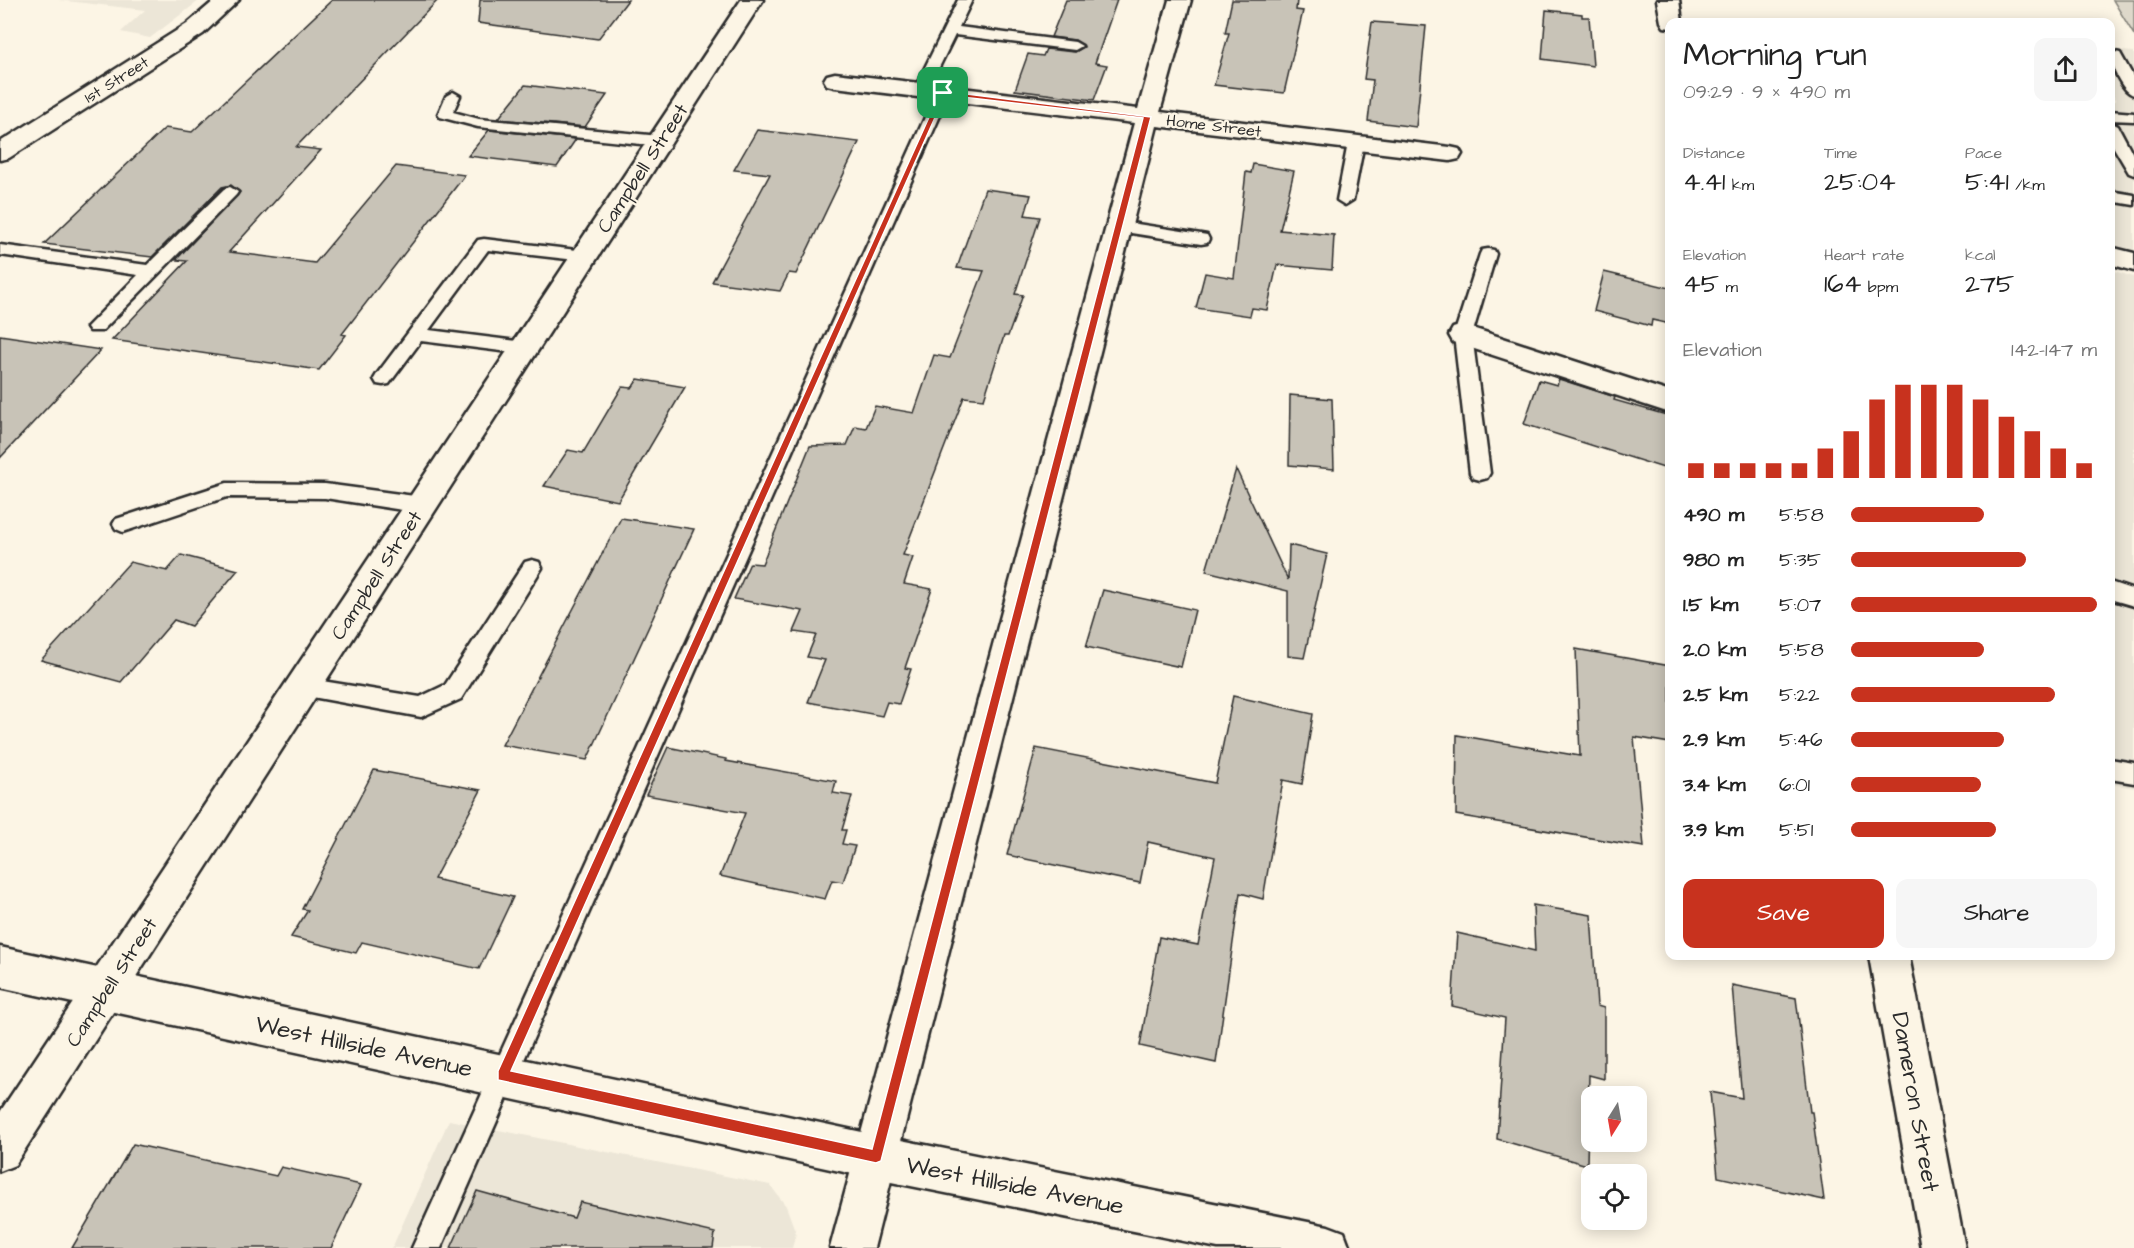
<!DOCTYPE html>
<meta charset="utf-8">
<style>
body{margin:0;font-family:"Architects Daughter",sans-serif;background:#f6f6f6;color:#222;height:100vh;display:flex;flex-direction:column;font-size:22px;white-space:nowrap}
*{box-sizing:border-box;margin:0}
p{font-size:20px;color:#767676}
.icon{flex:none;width:33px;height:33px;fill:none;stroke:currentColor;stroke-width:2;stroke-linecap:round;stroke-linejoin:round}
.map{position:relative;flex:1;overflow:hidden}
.panel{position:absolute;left:1665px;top:18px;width:450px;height:942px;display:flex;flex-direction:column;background:#fff;border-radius:12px;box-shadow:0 3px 15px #0003}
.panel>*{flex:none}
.needle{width:39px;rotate:191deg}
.tools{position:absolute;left:1581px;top:1086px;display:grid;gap:12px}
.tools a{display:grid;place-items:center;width:66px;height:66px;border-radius:12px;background:#fff;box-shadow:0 3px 15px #0003;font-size:30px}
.pin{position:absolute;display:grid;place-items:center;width:51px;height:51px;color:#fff;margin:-26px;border-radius:12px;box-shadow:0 3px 9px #0006}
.round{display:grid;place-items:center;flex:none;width:63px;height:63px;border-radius:12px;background:#f6f6f6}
.summary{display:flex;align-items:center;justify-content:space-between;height:102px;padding:0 18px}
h1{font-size:33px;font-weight:600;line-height:45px}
.stats{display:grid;grid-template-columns:repeat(3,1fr);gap:9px;height:102px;padding:6px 18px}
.stats div{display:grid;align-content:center}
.stats b{font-size:26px;font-weight:600}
.stats small{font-size:16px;font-weight:400}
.stats p{font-size:16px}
.chart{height:168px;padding:12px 18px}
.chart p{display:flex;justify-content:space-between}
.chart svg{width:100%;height:108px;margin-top:6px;stroke:#c8321e;stroke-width:6}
.cta{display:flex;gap:12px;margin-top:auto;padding:12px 18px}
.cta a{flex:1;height:69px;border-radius:12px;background:#c8321e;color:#fff;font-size:24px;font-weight:600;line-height:69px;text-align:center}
.cta a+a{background:#f6f6f6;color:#222}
ul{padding:0 18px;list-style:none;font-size:20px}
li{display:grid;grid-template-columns:96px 72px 1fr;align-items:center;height:45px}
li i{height:15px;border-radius:8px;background:#c8321e}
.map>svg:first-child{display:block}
.built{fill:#ece6d7}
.green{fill:#ded8ca;stroke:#84827a;stroke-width:1.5}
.building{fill:#c8c3b7;stroke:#2b2b2b;stroke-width:1.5}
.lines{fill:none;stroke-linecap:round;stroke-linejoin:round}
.service-casing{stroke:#2b2b2b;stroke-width:5}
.minor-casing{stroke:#2b2b2b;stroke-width:5}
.tertiary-casing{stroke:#2b2b2b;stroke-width:5}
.service{fill:#fcf5e5;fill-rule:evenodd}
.minor{fill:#fcf5e5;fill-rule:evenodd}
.tertiary{fill:#fcf5e5;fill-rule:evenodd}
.route{fill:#c8321e;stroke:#fff;stroke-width:1.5;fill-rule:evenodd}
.labels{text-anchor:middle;stroke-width:4.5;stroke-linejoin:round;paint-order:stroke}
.far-street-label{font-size:16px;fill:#2b2b2b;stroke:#fcf5e5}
.street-label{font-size:20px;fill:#2b2b2b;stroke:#fcf5e5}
.near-street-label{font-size:24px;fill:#2b2b2b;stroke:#fcf5e5}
</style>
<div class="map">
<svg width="2134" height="1248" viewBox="0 0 2134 1248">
<rect width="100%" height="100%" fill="#fcf5e5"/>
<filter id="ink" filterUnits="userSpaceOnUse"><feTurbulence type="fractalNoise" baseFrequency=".0167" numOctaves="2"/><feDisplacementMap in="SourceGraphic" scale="12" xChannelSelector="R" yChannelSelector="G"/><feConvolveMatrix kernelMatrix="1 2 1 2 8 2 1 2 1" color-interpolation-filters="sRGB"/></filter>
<g filter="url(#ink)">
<path class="built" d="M58,0H200L150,38L121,32L145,10Z
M2110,50L2134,52V254L2111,247L2110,101H2116L2111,92Z
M2110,270L2134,277V788L2110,784Z
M449,1120L770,1185L786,1206L796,1233L792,1248H392Z"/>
<path class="green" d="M2113,0H2134V35Z"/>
<path class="building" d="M332,0H438L296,147L321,150L229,252L315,263L396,166L465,175L342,334L346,335L319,370L112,340L187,261L176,260L240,192L231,185L222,187L152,257L44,244L165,128L192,132Z
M480,0H628L598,39L478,23Z
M1066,0H1117L1095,63L1107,65L1094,100L1015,90L1028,54L1043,56L1046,49L1075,52L1084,47L1075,40L1051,37Z
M1232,0H1297L1296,10L1303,11L1284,93L1214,85L1229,33H1225Z
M1546,10L1582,14V17H1589L1593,66L1542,59Z
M1372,22L1426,26L1416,127L1368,121L1373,80L1364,79Z
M525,85L607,95L585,127L498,119Z
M489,130L576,139L557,167L468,156Z
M757,130L859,142L796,274L789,273L780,291L712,282L770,174L734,170Z
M1253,164L1294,171L1280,230L1334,235L1332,270L1277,265L1267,310L1252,308L1250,316L1196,308L1205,273L1234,278L1246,172L1251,173Z
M985,189L1031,195L1025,215L1040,217L1015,294L1023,295L1008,336H1004L984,399L964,397L903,555L913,557L904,584L932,589L905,668L911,669L899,704L887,702L882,716L808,702L825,660L807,657L816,635L794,632L803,611L734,599L750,563L762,564L810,446L847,445L855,426L866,428L875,406L914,413L934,355L950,358L984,271L957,268Z
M1604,272L1670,288V324L1652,320L1651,326L1594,311Z
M0,335L101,350L0,458Z
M638,379L685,387L618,501L544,486L568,450L583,453L622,387L632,388Z
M1559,379L1615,397L1614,400L1670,416V470L1524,424L1539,380L1557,385Z
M1290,395L1332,399L1334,469L1289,465Z
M1236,469L1288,580L1289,545L1327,554L1304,658L1288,656V591L1206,571Z
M621,518L694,529L587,760L502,745Z
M181,555L238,570L191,626L174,620L121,682L41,660L130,562L167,571Z
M1103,590L1195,610L1181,667L1086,647Z
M1576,649L1670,666V743L1634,737L1644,847L1456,815L1457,735L1580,756Z
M1233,696L1313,714L1302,784L1283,780L1263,899L1240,893L1216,1063L1140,1046L1159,937L1198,945L1215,857L1148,842L1140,883L1007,855L1036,748L1215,783Z
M668,747L726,759V761L836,781L833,793L852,796L842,830H846L842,844L855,846L843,882L832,880L825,899L720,876L745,813L646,795Z
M374,770L481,790L434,879L513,897L479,969L362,942L356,953L291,937L308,910L302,909Z
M1533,905L1591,915L1597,1006L1604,1008V1079L1589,1075L1587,1165L1497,1139L1505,1018L1452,1006L1457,933L1535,951Z
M1732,985L1796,998L1810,1112H1812L1824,1200L1718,1177L1710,1092L1742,1098Z
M133,1144L276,1176L281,1167L361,1185L331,1248H72Z
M477,1191L574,1218L580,1202L715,1233L713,1248H451Z"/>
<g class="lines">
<defs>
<path id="service" d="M958,0H972L959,27L1075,42L1082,46L1075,50L955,35L928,90L921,94L916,93L914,90Z
M2115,52L2120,53L2134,78V95C2122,92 2110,64 2110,53Z
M943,89L950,93L441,1248H412L936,93Z
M453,92L460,96L453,112L479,119L660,136L668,141L660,146L478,127L440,117L438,114L446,96Z
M2110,111L2134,113V121L2110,120Z
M2110,122L2118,126L2134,156V175L2129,173L2110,141Z
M1356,138L1364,143L1353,200L1345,205L1337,200L1348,143Z
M230,187L238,192L236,195L102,331H90L87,327L138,275L0,255V245L147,265L224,189Z
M2110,191L2134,195V205L2110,201Z
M1118,221L1201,234L1207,235L1209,239L1207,243L1201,244L1112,230L1110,226L1112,222Z
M484,239L585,251L591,252L593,256L591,260L585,261L488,250L429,330L525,342L531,344L534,348L531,352L525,354L421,341L389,384L383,385L377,384L374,379L377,374L478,240Z
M1488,249L1494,250L1496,254L1472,335L1490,473L1487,478L1480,480L1473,478L1470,473L1454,335L1480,254L1482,250Z
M227,483L325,484L422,497L429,500L432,505L429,510L422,513L325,498L227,497L123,532L116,529L113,524L116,519Z
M532,560L539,562L542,568L461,699L421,717L296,694L293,687L296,680L304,678L420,697L445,685L525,562Z
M2110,582L2134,590V606L2110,599Z
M2110,759L2134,763V783L2110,779Z"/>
<path id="minor" d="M215,0H239L203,34L9,158L0,160V142L187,24Z
M741,0H763L15,1165L0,1171V1112Z
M1169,0H1191L1160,112L1450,147L1459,149L1462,154L1459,159L1450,161L1157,126L874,1248H830L1134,123L835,87L827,85L824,80L827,75L835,73L1138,109Z
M1657,0H1679L1682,22H1670V28L1664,27L1661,22Z
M2110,247L2134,253V271L2110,264Z
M1463,325L1670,392V413L1453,342L1449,335L1453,328Z
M1869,956H1909L1965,1248H1921Z"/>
<path id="tertiary" d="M0,947L876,1135L1328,1226L1344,1232L1350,1248H1218L876,1179L0,987Z"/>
</defs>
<use href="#service" class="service-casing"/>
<use href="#minor" class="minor-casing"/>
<use href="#tertiary" class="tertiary-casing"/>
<use href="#service" class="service"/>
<use href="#minor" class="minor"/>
<use href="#tertiary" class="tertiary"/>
</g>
</g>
<path class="route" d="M943,91L1151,117L881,1161L876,1163L498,1080V1071L940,93ZM945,95L1143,118L872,1149L511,1071Z"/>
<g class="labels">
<g class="far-street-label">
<text transform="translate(116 79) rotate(-32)" y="6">1st Street</text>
<text transform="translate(1214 125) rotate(7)" y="6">Home Street</text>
</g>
<g class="street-label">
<text transform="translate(642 168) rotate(-57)" y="7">Campbell Street</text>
<text transform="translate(376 575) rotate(-57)" y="7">Campbell Street</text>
<text transform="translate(111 982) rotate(-57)" y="7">Campbell Street</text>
</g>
<g class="near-street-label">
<text transform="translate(364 1046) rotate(12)" y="8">West Hillside Avenue</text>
<text transform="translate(1916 1102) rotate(80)" y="8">Dameron Street</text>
<text transform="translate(1015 1185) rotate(11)" y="8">West Hillside Avenue</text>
</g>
</g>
</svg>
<div class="tools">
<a><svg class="needle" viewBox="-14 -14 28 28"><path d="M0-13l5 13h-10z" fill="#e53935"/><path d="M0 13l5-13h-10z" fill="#767676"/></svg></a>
<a><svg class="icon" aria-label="locate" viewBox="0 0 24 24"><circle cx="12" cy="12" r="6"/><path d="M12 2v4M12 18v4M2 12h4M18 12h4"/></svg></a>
</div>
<div class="pin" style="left:943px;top:93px;background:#1e9e55"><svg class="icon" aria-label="arrive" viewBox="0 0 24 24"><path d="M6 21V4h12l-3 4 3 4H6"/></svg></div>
<section class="panel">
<div class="summary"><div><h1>Morning run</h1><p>09:29 · 9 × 490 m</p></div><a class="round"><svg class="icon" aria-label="share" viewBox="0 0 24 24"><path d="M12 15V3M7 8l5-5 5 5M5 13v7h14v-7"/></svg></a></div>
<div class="stats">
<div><p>Distance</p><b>4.41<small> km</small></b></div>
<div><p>Time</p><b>25:04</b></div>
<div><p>Pace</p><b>5:41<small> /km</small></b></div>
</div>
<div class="stats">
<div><p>Elevation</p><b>45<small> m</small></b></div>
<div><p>Heart rate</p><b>164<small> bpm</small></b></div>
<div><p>kcal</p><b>275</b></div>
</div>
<div class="chart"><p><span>Elevation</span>142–147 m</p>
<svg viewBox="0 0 160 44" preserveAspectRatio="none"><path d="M5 44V38M15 44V38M25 44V38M35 44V38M45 44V38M55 44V32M65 44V25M75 44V12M85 44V6M95 44V6M105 44V6M115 44V12M125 44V19M135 44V25M145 44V32M155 44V38"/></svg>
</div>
<ul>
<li><b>490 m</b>5:58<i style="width:54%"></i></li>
<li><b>980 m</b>5:35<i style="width:71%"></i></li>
<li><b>1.5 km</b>5:07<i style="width:100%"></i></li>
<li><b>2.0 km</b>5:58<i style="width:54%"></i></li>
<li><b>2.5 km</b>5:22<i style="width:83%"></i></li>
<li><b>2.9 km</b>5:46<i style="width:62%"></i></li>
<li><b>3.4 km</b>6:01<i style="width:53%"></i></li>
<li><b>3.9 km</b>5:51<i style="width:59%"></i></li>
</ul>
<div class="cta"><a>Save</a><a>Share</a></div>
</section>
</div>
